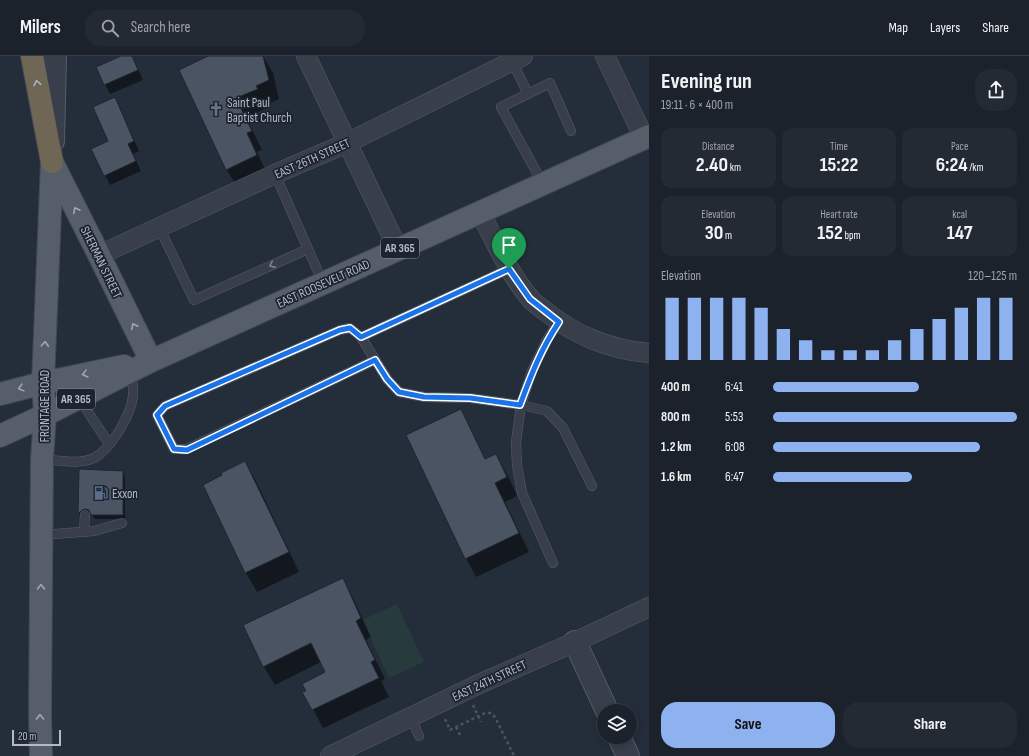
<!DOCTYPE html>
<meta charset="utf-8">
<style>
body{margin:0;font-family:"Sofia Sans Condensed",sans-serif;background:#242a34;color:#f1f3f6;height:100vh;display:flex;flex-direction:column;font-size:15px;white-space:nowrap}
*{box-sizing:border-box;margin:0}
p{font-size:13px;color:#a0a4a9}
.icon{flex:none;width:22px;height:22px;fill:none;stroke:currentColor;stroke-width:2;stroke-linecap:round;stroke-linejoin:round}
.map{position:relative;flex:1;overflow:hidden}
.sheet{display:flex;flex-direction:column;background:#1b222c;width:380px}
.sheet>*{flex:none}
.fabs{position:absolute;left:597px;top:648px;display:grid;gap:8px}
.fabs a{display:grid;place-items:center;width:40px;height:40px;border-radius:50%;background:#1b222c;box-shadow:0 2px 10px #0003,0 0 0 1px #393f48;font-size:20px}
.scale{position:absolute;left:12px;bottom:10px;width:49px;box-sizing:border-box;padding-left:4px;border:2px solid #b3bac6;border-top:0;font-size:11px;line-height:14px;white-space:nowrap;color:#b3bac6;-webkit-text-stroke:3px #1d242f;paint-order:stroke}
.pin{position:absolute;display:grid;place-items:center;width:34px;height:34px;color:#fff;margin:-41px -17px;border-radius:50% 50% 50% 0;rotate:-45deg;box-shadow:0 0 4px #0007}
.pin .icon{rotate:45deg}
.round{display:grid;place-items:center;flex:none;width:42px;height:42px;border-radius:16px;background:#242a34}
.headline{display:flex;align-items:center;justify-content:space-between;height:68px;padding:0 12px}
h1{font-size:22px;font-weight:700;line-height:30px}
.figures{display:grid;grid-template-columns:repeat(3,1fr);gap:6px;height:68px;padding:4px 12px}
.figures div{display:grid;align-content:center;border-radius:10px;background:#242a34;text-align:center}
.figures b{font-size:20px;font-weight:700}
.figures small{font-size:11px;font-weight:400}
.figures p{font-size:11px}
.chart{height:112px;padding:8px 12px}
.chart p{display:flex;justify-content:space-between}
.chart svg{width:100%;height:72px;margin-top:4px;stroke:#8eb1f0;stroke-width:6}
.primary-button{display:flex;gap:8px;margin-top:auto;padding:8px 12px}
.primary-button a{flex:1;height:46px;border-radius:16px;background:#8eb1f0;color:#111;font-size:16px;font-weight:700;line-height:46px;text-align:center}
.primary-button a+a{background:#242a34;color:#f1f3f6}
ul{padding:0 12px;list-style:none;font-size:13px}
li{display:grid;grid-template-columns:64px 48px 1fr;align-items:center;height:30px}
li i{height:10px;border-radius:5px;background:#8eb1f0}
header{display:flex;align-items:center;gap:24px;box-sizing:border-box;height:56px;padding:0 20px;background:#1b222c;border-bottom:1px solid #393f48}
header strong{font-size:19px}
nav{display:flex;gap:22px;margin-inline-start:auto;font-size:14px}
.search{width:280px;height:36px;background:#242a34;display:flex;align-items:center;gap:10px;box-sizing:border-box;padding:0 14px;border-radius:16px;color:#a0a4a9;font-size:15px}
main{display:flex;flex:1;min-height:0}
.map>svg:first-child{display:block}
.green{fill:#273a3c}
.shadow{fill:#0007}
.building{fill:#4a5463;stroke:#1f2631}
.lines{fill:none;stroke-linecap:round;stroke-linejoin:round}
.service-casing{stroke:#565d68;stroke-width:10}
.minor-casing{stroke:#565d68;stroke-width:20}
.tertiary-casing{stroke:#565d68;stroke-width:24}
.primary-casing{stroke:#414853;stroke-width:24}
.motorway-casing{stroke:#434a55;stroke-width:24}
.path{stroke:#46575a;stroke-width:2.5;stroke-dasharray:3 3;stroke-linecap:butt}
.service{stroke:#383f4a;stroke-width:9}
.minor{stroke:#383f4a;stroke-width:19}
.tertiary{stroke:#383f4a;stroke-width:22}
.primary{stroke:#565e6a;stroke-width:22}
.motorway{stroke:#6f6655;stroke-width:22}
.oneway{stroke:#acb2bb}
.oneway2{stroke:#a0a8b4}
.oneway3{stroke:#7c838e}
.route-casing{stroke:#fff;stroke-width:8}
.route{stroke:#1a73e8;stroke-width:5}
.labels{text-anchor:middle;stroke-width:3.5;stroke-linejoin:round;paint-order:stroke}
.shield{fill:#1d242f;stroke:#868d99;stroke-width:1}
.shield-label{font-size:12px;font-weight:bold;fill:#b3bac6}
.poi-label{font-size:13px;fill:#b3bac6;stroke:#1d242f;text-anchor:start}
.street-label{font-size:13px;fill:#b3bac6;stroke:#1d242f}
</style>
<header>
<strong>Milers</strong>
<div class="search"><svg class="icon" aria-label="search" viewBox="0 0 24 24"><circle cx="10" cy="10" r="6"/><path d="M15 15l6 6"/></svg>Search here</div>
<nav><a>Map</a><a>Layers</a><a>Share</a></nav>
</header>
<main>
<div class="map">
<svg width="649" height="700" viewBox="0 0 649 700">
<rect width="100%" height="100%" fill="#242d3a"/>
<path class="green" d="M397,548L424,606L389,622L362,564Z"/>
<path class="shadow" d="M124,0H132L143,24L110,38L105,28Z
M210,0H263L273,17L279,43L266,49L267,52L246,61L262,94L257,96L267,118L238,132L227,114L180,14Z
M115,42L120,52L139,95L133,98L141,115L110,129L105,119Z
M460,354L471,373L486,404L496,399L507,418L517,440L505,446L529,496L476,521L466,502Z
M245,406L256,425L299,516L257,536L246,517L204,429Z
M80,414L123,416L125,420V463H95L92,459L88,457L82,462L79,458Z
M342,524L353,542L371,581L366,584L385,623L381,625L389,641L323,672L313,653L307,635L327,617L321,606L275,629L264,611L245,570Z"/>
<path class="building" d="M121,0H132L138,14L104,29L96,11Z
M208,0H263L269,24L256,30L258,33L236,42L252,75L247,77L257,99L226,114L179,14Z
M115,41L134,85L128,88L136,105L104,120L91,93L108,85L93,51Z
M461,353L485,403L496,398L507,421L495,427L519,477L465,503L406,379Z
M245,405L289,496L245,517L203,429L222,419L221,417Z
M79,413L123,415V459H91L89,454L85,453L82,454L78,458Z
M343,522L361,562L356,565L375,604L371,606L379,622L312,654L302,636L306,635L302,628L325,616L311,587L263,611L243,569Z"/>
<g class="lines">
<defs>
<path id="service" d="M512,5L528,38
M275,118L323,227
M543,128L501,51L550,27L571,75
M159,171L194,244L308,193
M361,281L509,213
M375,304L187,393H174L157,359L165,350L340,274L350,272L361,281L387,323L399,336L424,341L470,342L521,349L547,355L563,372L592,430
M79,342L109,388
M42,403C58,404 79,409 94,402C111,393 131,359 133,340C134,332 132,323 130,315
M84,476L85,459
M41,479L94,475L122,467
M553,507L522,437L517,409L516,386L521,349L532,315L548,282L559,266
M411,661L419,680"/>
<path id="minor" d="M306,0L398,193
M605,0L644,82
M480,156C495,185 508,216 529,241C533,247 540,251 545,255C574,279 611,294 649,297
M99,199L275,118L347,87L523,0
M330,700L479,628L575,586L649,551"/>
<path id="tertiary" d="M53,85L55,0
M575,586L607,655
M619,681L628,700"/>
<path id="primary" d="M53,108L99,199L151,305
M0,338L43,327L124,310
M0,380L45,359L151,305L649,80
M41,700L40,658L42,403L45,359L43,327L52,106"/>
<path id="motorway" d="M32,0L52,106"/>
</defs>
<use href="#service" class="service-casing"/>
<use href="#minor" class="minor-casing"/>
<use href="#tertiary" class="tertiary-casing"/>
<use href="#primary" class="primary-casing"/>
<use href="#motorway" class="motorway-casing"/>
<path class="path" d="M473,649L481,666
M445,663L450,674L485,657H491L495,661L514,700
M456,671L460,679"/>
<use href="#service" class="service"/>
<use href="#minor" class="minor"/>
<use href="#tertiary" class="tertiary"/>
<use href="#primary" class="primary"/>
<use href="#motorway" class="motorway"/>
</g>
<defs><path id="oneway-chevron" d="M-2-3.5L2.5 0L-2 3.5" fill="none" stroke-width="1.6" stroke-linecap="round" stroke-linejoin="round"/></defs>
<use class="oneway" href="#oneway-chevron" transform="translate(37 27) rotate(-101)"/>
<g class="oneway2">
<use href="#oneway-chevron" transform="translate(76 154) rotate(-117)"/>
<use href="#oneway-chevron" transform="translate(134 270) rotate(-116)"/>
<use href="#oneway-chevron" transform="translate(45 288) rotate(-87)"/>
<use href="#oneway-chevron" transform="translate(85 318) rotate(166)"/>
<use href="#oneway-chevron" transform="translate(21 332) rotate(165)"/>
<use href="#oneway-chevron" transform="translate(41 531) rotate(-90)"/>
<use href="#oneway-chevron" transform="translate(40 661) rotate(-91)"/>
</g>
<use class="oneway3" href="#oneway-chevron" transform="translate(272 209) rotate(156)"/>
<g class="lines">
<defs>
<path id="route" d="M509,213L530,243L559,266C541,293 531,319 520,349L470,342L424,341L399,336L387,323L375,304L187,394L174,393L157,359L165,350L340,274L350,272L361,281Z"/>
</defs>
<use href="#route" class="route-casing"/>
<use href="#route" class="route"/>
</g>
<defs>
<symbol id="church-bare" viewBox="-9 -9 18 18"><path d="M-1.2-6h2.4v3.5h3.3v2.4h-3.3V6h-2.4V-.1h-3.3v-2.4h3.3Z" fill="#6b7280" stroke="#1d242f" stroke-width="2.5" paint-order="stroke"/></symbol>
<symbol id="fuel-bare" viewBox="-9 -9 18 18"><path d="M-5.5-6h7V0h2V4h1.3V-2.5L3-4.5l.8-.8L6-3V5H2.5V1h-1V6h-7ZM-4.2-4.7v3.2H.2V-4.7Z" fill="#5c6f8a" stroke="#1d242f" stroke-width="2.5" paint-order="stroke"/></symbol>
</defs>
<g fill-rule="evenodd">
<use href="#church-bare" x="206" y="43" width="20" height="20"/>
<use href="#fuel-bare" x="91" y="427" width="20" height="20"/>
</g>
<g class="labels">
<g class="shield">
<rect x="381" y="182" width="38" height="20" rx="3"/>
<rect x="57" y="333" width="38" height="20" rx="3"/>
</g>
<g class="shield-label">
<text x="400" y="196">AR 365</text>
<text x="76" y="347">AR 365</text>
</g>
<g class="poi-label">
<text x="227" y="51">Saint Paul<tspan x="227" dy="15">Baptist Church</tspan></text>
<text x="112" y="442">Exxon</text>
</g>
<g class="street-label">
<text transform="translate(312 102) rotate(-24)" y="5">EAST 26TH STREET</text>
<text transform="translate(102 206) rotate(64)" y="5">SHERMAN STREET</text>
<text transform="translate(323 227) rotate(-24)" y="5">EAST ROOSEVELT ROAD</text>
<text transform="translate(44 350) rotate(-90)" y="5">FRONTAGE ROAD</text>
<text transform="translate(489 624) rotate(-25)" y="5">EAST 24TH STREET</text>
</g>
</g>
</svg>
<div class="fabs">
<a><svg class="icon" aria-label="layers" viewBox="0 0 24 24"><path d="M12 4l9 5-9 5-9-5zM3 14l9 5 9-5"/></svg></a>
</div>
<div class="scale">20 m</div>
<div class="pin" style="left:509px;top:213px;background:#1e9e55"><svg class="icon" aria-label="arrive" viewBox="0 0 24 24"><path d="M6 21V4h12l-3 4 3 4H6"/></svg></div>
</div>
<section class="sheet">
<div class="headline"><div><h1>Evening run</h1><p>19:11 · 6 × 400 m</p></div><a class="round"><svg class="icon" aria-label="share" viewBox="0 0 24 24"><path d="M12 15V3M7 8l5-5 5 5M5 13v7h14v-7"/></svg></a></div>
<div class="figures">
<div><p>Distance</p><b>2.40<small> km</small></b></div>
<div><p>Time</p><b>15:22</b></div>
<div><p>Pace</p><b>6:24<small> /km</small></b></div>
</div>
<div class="figures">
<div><p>Elevation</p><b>30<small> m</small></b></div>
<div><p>Heart rate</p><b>152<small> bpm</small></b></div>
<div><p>kcal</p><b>147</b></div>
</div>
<div class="chart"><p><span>Elevation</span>120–125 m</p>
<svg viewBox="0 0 160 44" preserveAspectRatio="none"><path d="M5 44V6M15 44V6M25 44V6M35 44V6M45 44V12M55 44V25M65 44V32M75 44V38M85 44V38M95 44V38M105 44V32M115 44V25M125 44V19M135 44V12M145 44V6M155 44V6"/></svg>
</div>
<ul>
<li><b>400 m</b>6:41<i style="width:60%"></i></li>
<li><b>800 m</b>5:53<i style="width:100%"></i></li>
<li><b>1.2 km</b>6:08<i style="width:85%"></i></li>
<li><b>1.6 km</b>6:47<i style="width:57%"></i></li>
</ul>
<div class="primary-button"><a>Save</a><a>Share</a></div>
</section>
</main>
